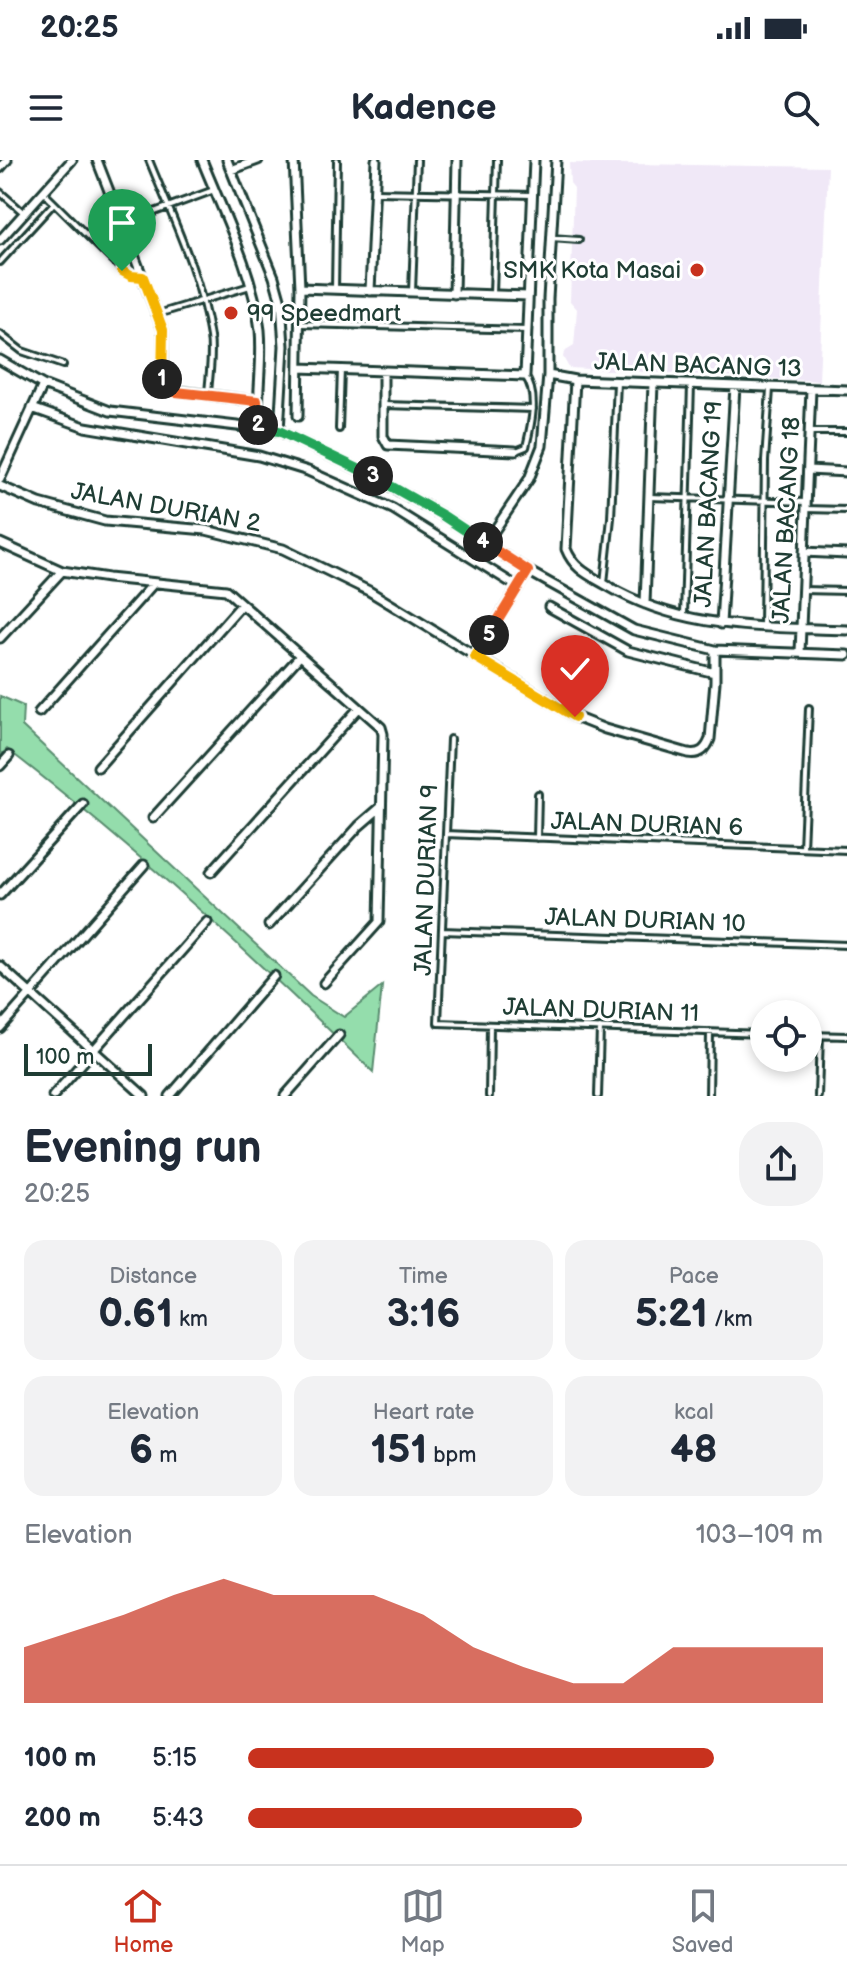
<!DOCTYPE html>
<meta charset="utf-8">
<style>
body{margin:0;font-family:"Balsamiq Sans",sans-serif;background:#f2f2f3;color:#1f2937;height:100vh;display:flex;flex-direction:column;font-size:30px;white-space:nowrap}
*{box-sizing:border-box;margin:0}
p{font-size:26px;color:#747a83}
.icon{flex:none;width:44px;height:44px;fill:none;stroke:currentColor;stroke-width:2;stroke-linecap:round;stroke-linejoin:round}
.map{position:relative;height:936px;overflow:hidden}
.drawer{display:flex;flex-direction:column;background:#fff;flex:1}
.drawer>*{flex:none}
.tools{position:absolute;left:750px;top:840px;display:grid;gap:16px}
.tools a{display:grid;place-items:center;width:72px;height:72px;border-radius:50%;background:#fff;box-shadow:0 4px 12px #0003;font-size:40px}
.scale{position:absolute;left:24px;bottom:20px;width:128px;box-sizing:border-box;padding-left:8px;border:4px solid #1f3d34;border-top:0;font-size:22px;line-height:28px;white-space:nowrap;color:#1f3d34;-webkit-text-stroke:6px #fff;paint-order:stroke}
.pin{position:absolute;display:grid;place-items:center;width:68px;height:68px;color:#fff;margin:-82px -34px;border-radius:50% 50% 50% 0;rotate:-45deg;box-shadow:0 0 8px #0007}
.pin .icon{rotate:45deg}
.km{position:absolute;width:40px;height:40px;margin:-20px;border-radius:50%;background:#222;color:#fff;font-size:22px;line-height:40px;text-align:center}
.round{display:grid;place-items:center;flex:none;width:84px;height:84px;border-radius:32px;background:#f2f2f3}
.head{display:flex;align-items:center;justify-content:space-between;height:136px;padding:0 24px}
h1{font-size:44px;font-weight:800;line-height:60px}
.metrics{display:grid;grid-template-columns:repeat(3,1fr);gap:12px;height:136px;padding:8px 24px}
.metrics div{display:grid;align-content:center;border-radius:20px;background:#f2f2f3;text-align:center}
.metrics b{font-size:40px;font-weight:800}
.metrics small{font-size:22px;font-weight:400}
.metrics p{font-size:22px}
.chart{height:224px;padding:16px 24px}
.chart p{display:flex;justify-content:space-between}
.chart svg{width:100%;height:144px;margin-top:8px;fill:#c8321e;opacity:.7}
ul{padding:0 24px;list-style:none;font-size:26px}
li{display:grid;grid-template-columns:128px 96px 1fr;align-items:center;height:60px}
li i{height:20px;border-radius:10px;background:#c8321e}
.status{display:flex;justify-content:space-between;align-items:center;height:56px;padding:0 40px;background:#fff;direction:ltr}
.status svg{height:22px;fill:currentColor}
header{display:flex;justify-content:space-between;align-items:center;height:104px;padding:0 24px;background:#fff;font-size:36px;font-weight:800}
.tab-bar{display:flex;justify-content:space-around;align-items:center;height:112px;border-top:2px solid #e0e1e3;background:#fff;font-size:22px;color:#747a83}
.tab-bar a{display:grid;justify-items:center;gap:4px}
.tab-bar .current{color:#c8321e}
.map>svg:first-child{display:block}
.built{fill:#f0e8f7}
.green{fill:#94ddac;stroke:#5a8d70;stroke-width:2}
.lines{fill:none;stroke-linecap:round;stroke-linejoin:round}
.service-casing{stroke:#1f3d34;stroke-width:10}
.minor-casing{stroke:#1f3d34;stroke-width:13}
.service{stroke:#fff;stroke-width:4}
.minor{stroke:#fff;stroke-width:7}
.split-1-casing{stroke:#fff;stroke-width:16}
.split-2-casing{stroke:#fff;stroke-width:16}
.split-3-casing{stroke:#fff;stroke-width:16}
.split-4-casing{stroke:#fff;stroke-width:16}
.split-5-casing{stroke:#fff;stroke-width:16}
.split-6-casing{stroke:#fff;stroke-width:16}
.split-1{stroke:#f5b400;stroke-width:10}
.split-2{stroke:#f0652b;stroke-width:10}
.split-3{stroke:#22a559;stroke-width:10}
.split-4{stroke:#22a559;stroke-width:10}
.split-5{stroke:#f0652b;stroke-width:10}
.split-6{stroke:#f5b400;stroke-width:10}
.poi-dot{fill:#c8321e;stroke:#fff;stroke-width:3}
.labels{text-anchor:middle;stroke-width:6;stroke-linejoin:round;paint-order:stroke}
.poi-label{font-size:24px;fill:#1f3d34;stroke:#fff;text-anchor:end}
.street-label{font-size:24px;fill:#1f3d34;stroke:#fff}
</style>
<div class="status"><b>20:25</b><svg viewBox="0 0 49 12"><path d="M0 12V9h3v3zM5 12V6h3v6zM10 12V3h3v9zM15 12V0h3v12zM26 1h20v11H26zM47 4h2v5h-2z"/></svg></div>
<header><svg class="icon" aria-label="menu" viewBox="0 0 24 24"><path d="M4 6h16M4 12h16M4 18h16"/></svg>Kadence<svg class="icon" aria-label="search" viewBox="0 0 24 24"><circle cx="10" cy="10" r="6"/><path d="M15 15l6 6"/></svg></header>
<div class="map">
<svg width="847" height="936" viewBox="0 0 847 936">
<rect width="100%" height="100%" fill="#fff"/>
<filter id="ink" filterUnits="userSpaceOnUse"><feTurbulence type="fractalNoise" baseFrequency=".0125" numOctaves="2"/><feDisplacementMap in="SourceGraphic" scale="16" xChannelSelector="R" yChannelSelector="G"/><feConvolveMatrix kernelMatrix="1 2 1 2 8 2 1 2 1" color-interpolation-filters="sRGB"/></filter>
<g filter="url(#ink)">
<path class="built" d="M569,3L828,7L819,221L569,208L563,197L564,192L574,186L577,149L570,141L574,28L570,23Z"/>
<path class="green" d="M0,536L23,546L22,566L311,836L344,857L382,826L373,912C256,799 136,688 7,589L0,596Z"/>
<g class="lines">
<defs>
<path id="service" d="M149,0C172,57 201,116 210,177C213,195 209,216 208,234
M0,32L24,53
M43,32L124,112L140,116
M375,32L532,35
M122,64L214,30
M551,78L579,80
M0,102L54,43
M335,130L337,0
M412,132L417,0
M493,135L497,0
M158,154L250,126
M301,164L527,170
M0,174L22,191L63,205
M383,245L533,249
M339,269L341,209
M809,272H847
M516,291L526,287C531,266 539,235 525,216
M649,337L806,342
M806,349L847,350
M604,423L611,358L617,222
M802,430L847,431
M684,455L691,225
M763,466L765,301L770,229
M450,579L438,863L764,874
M446,674L847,690
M537,678L538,634
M803,688L809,548
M442,771L847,785
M808,875L847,876
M489,936L490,865
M598,936L600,868
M709,936L710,872
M818,936L820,875"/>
<path id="minor" d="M97,0L163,170V229L257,241
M202,0C224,55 253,111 260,170C263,203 256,236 259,269
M227,0L274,117L281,142L284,186L279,271
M294,0L300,128L298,256
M0,8L7,0
M231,10L258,0
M0,80L72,0
M300,128L528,136
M370,131L376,0
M454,134L457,0
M0,200L43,225L110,251L279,271L374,317L442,355L528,411L634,470L715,490L847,495
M299,208L525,216L534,0
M383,211V276L388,285L515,291
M548,215L575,220L847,230
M575,220L566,389C574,409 589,415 606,425C684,471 761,466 847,470
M32,248L85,267L259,296L308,311L393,349L518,427
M808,310L847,312
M0,319L43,225
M0,326L39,343L105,361L206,370L283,389L369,431L575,557L605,569L688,593C700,595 706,590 710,579L715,522V490
M0,383L62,411L108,418L226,430L381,567L383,574L379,762L324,823
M486,383L529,319L542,286L548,215V139L556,0
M804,392L847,394
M645,444L653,223
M549,447L628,491L715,513
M721,464L735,226
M0,478L62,411
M800,492L811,229
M475,497L528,411
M39,552L154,423
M0,606L9,596
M98,607L242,444
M153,658L300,496
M211,712L359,548
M0,735L83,644
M269,765L359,666L381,647
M0,806L144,936
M0,868L144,705
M53,936L207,762
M170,936L274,816
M285,936L339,875"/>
</defs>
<use href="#service" class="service-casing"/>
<use href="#minor" class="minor-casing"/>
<use href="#service" class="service"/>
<use href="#minor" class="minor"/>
</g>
</g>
<g class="lines" filter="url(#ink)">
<defs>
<path id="split-1" d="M122,111L131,116L143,117L163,170L162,219"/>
<path id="split-2" d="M162,219V227L167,231L257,241L258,265"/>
<path id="split-3" d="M258,265L259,269L279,271L373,316"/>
<path id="split-4" d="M373,316L442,355L483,382"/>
<path id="split-5" d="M483,382L528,411L489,475"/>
<path id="split-6" d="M489,475L475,497L575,557"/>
</defs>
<use href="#split-1" class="split-1-casing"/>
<use href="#split-2" class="split-2-casing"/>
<use href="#split-3" class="split-3-casing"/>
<use href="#split-4" class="split-4-casing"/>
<use href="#split-5" class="split-5-casing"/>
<use href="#split-6" class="split-6-casing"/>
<use href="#split-1" class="split-1"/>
<use href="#split-2" class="split-2"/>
<use href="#split-3" class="split-3"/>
<use href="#split-4" class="split-4"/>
<use href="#split-5" class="split-5"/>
<use href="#split-6" class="split-6"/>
</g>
<g class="poi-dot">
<circle cx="697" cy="110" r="8"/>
<circle cx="231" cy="153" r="8"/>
</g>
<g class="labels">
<g class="poi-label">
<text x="681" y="118">SMK Kota Masai</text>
<text x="247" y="161" text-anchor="start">99 Speedmart</text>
</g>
<g class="street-label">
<text transform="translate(698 205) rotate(2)" y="8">JALAN BACANG 13</text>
<text transform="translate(708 344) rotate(-87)" y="8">JALAN BACANG 19</text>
<text transform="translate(166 347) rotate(10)" y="8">JALAN DURIAN 2</text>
<text transform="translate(786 360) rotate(-87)" y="8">JALAN BACANG 18</text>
<text transform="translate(647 664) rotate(2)" y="8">JALAN DURIAN 6</text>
<text transform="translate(426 720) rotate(-88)" y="8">JALAN DURIAN 9</text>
<text transform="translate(645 760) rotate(2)" y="8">JALAN DURIAN 10</text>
<text transform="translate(601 850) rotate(2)" y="8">JALAN DURIAN 11</text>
</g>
</g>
</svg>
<div class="tools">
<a><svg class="icon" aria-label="locate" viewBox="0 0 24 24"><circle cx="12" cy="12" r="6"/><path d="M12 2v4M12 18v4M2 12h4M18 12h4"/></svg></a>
</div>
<div class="scale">100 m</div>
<div class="pin" style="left:122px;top:111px;background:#1e9e55"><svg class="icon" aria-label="arrive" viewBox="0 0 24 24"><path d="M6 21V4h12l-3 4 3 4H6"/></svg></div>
<div class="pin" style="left:575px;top:557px;background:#d93025"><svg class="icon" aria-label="check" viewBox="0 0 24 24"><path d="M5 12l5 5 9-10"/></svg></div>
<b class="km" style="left:162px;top:219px">1</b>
<b class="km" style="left:258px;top:265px">2</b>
<b class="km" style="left:373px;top:316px">3</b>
<b class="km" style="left:483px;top:382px">4</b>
<b class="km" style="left:489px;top:475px">5</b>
</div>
<section class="drawer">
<div class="head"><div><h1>Evening run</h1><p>20:25</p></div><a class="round"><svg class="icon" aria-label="share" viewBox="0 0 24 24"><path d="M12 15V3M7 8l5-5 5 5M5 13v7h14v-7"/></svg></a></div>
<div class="metrics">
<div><p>Distance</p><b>0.61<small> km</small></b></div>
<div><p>Time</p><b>3:16</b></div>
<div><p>Pace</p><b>5:21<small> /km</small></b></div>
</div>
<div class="metrics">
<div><p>Elevation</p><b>6<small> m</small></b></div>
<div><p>Heart rate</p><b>151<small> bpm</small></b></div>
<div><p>kcal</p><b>48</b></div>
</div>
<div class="chart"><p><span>Elevation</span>103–109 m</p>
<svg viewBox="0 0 160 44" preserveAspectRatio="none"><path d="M0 44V27L10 22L20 17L30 11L40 6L50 11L60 11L70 11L80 17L90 27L100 33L110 38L120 38L130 27L140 27L150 27L160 27V44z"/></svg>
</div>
<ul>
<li><b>100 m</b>5:15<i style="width:81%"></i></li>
<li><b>200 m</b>5:43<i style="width:58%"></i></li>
</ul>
</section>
<nav class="tab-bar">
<a class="current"><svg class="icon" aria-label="home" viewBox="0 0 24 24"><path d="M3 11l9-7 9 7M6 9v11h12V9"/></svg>Home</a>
<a><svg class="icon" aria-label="map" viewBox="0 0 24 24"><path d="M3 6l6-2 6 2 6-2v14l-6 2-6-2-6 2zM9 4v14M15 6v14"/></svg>Map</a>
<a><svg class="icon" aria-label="saved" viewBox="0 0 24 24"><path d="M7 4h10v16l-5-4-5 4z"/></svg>Saved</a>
</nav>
